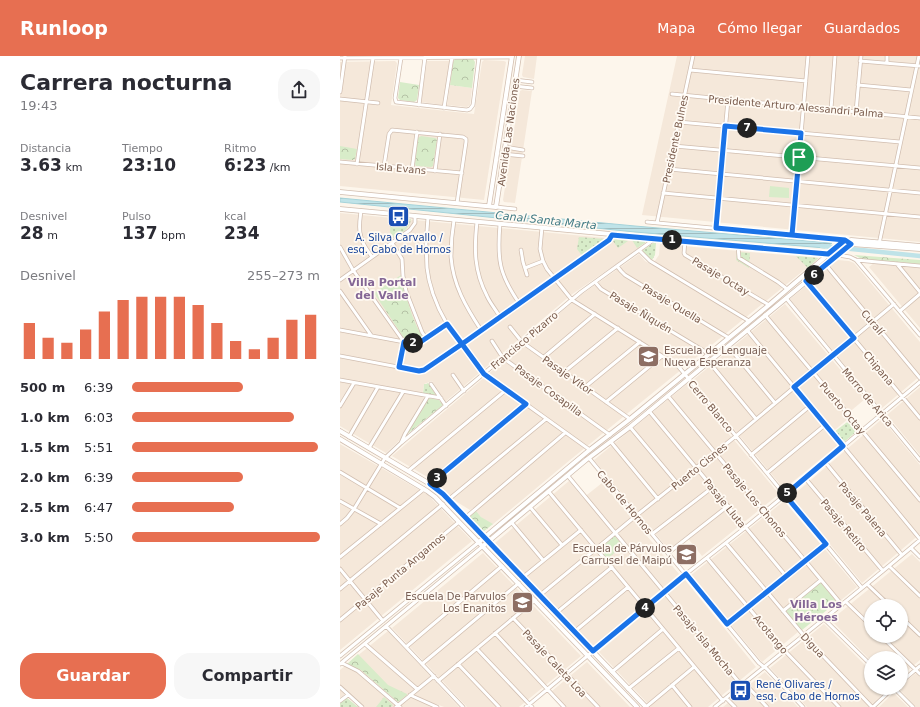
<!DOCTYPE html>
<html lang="es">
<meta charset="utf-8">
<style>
body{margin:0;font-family:"DejaVu Sans",sans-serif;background:#f7f7f7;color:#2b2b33;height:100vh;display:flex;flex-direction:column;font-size:15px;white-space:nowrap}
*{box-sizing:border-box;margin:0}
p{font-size:13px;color:#7c7c81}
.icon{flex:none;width:22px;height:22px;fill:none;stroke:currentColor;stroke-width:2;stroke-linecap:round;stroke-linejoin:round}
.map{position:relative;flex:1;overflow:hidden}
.side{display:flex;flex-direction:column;background:#fff;width:340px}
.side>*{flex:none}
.controls{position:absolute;left:524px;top:543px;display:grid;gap:8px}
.controls a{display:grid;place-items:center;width:44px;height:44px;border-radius:50%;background:#fff;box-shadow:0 1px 3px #0004;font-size:20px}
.pin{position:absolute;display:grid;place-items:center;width:34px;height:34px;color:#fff;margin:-17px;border:2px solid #fff;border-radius:50%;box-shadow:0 1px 4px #0007}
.km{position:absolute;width:20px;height:20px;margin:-10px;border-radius:50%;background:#222;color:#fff;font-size:11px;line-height:20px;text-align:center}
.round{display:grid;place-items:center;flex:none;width:42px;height:42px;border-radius:16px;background:#f7f7f7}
.summary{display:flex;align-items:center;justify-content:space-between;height:68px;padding:0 20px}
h1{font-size:22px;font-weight:800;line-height:30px}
.stats{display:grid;grid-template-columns:repeat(3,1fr);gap:6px;height:68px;padding:4px 20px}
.stats div{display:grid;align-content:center}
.stats b{font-size:17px;font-weight:800}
.stats small{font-size:11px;font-weight:400}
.stats p{font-size:11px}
.chart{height:112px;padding:8px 20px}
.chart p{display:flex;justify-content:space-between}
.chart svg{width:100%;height:72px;margin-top:4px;stroke:#e76f51;stroke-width:6}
.primary-button{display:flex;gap:8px;margin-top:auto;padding:8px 20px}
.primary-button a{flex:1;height:46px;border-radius:16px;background:#e76f51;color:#fff;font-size:16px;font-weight:800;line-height:46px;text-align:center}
.primary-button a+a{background:#f7f7f7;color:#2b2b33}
ul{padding:0 20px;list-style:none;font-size:13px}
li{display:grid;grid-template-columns:64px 48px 1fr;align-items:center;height:30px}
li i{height:10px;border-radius:5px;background:#e76f51}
header{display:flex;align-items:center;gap:24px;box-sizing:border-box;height:56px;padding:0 20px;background:#e76f51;color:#fff}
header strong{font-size:19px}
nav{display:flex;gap:22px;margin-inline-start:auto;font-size:14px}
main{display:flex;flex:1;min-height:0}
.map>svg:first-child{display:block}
.residential{fill:#f5e8da;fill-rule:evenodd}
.grass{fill:url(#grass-dots)}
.forest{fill:url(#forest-crowns)}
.pitch{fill:#d8ecc9}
.water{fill:url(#water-rules);stroke:#a5d3da}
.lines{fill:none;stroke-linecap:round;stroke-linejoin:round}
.canal{stroke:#bfe3e8;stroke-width:4.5}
.minor-casing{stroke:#d1beb0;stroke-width:4.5}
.tertiary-casing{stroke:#d1beb0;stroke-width:5.5}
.minor{stroke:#fff;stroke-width:3}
.tertiary{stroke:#fff;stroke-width:4}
.route-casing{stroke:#fff;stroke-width:8}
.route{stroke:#1a73e8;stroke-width:5}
.labels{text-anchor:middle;stroke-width:3.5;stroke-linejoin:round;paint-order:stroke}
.street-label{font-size:10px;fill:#7a5c4d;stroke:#fffaf3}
.transit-label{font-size:10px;fill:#164399;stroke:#fffaf3}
.education-label{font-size:10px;fill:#785e54;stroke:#fffaf3;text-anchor:end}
.water-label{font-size:11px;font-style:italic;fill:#437c86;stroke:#fffaf3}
.neighbourhood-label{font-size:11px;font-weight:bold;fill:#846695;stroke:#fffaf3}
</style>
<header>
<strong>Runloop</strong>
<nav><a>Mapa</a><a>Cómo llegar</a><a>Guardados</a></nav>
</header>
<main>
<section class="side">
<div class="summary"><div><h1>Carrera nocturna</h1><p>19:43</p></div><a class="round"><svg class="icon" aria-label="share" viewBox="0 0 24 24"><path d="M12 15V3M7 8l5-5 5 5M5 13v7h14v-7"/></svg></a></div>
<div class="stats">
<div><p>Distancia</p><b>3.63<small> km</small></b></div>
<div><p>Tiempo</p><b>23:10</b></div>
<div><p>Ritmo</p><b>6:23<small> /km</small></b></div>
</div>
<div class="stats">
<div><p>Desnivel</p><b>28<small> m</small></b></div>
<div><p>Pulso</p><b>137<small> bpm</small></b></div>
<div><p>kcal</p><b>234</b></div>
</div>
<div class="chart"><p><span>Desnivel</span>255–273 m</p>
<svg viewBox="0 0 160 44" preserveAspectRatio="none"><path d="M5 44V22M15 44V31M25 44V34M35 44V26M45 44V15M55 44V8M65 44V6M75 44V6M85 44V6M95 44V11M105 44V22M115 44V33M125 44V38M135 44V31M145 44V20M155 44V17"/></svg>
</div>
<ul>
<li><b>500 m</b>6:39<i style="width:59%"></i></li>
<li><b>1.0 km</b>6:03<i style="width:86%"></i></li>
<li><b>1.5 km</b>5:51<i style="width:99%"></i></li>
<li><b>2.0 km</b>6:39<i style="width:59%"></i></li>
<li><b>2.5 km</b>6:47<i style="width:54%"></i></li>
<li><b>3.0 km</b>5:50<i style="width:100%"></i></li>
</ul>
<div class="primary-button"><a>Guardar</a><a>Compartir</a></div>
</section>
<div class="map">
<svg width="580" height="651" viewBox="0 0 580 651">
<defs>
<pattern id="grass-dots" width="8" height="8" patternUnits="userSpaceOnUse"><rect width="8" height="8" fill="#d8ecc9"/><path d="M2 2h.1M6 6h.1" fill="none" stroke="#b4c2a5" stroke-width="1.8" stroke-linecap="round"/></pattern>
<pattern id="forest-crowns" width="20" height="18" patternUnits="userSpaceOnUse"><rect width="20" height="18" fill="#d8ecc9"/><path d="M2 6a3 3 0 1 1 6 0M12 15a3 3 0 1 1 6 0" fill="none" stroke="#b4c2a5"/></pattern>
<pattern id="water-rules" width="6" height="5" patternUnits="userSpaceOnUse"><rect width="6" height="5" fill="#bfe3e8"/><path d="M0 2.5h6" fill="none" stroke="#a0bbbe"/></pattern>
</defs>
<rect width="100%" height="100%" fill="#fdf6ec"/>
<path class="residential" d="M185,0H197L194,23L183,21L182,19Z
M337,0H580V186L302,159Z
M144,4L164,5L166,6L144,144L0,130V6L55,5L57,7L51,49L134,58L142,6Z
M87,5H110L103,49L81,46Z
M110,29L132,32L130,49L127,51L107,49Z
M182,34L192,35L175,147L164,146L163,144L180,35Z
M0,157L297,185L301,191L231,239L105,346L92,325L84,328L82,340L83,341L84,343L61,383L46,397L0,370Z
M320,188L479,202L230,404L152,469L141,461L133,452L130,454L117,446L94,425L52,400L241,239L299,198L305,205L312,209L319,199Z
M498,204L509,205L514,207L580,286V320L541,353L450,243Z
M534,207L580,211V272L529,211Z
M445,248L525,343L506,359L509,362L490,378L499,388L444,433L353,324Z
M347,328L439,438L362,500L346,480L329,494L254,404Z
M580,331V399L547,359Z
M542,363L580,409V478L522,527L451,441Z
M0,388L88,439L132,485L0,594Z
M229,425L243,442L262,427L339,518L253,590L155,487Z
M444,445L517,531L500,545L481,522L441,555L458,576L422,606L350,520Z
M143,497L241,600L179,651H127L52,572Z
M572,498L580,506V604L561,620V602H531V605L491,564ZM531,550H561V580H531Z
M345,524L416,611L368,651H311L259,596Z
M484,568L531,615V632H547V634L529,651H467L430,612Z
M48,575L119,651H104L96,648L94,651H25L8,636L0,642V614Z
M247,606L290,651H220L224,648L212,635Z
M580,614V651H576L559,633V632H561V629Z
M425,616L458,651H383Z
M552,638H555L568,651H539Z"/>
<path class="grass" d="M51,162L71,163C70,173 61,177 54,182L50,176Z
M239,181L264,183L263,185L243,201L237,193Z
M276,183L288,185L278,192L273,185Z
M292,184L305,185V187L297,192Z
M313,187H316L315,199L312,204L307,201L302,195Z
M397,196L410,197L409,212L396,204Z
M456,200L478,202L468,212Z
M88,327L96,339V340L83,338L84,328H86Z
M510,364L518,374L503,387L494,376Z
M44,641L53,649L51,651H36Z
M6,642H7L18,651H0V647Z"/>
<path class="forest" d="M115,3H133L135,6L132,32L110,29L113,6Z
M60,26L79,29L77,44L74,46L60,44L58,42Z
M81,80L95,82L97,83L93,110L91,111L76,110L75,108L78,82Z
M0,90L17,93L15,103L13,104L0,103Z
M514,199L580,204V208L522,203Z
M61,219C66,238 72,267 84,282L78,286L66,285L34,237Z
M89,342L99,344L103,349L65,380Z
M136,455L141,461L153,468L143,476L129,461Z
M274,479L283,490L267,503L258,492Z
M480,526H482L497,546L462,574L446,556V554Z
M18,598L48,629L67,638V639L58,646L21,614L6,609Z"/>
<path class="pitch" d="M430,130L449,132V142L429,141Z"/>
<path class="water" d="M0,142L295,170L492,187L485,192L295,176L0,146Z"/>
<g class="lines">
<path class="canal" d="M482,190L580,200"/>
<defs>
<path id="minor" d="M0,2L172,1
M61,2L55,42L56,46L127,54L130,53L133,49L139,1
M520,5L580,10
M547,7V0
M350,14L466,25
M175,24L192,26
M518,29L571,34
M174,30L192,32
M0,36L5,0
M332,38L580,62
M0,43L38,47
M79,49L85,1
M104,52L112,1
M491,53L495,0
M516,56L521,0
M339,66L560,86
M334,90L580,112
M165,91L183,94
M164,98L183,100
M0,106L122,117
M17,108L33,2
M44,110L49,78L52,74L123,81L126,83V86L117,147
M72,113L77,76
M329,113L580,137
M95,115L100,78
M323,137L580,161
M156,151L175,153
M21,155C20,163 18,173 21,181C22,188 28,195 32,201
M88,161L86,188L87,212L89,224L93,238L99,253L107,268L120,286L124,290L144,318L250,394
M114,164C112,176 111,188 111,201C113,229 126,251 141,274
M137,166C134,193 134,215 147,240C150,247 156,254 160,261
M307,166L505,184
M317,167L353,0
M160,168C157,203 159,218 179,247
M202,171L200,193L203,205L207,213L232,244L338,310L522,532
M376,172L388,44
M452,179L468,0
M345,185L344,197L345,199L429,249
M52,187L62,203L63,220L66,235L82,276L86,282
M539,188L579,0
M398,190L399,202L438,226L447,233
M0,191L13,214L64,286L59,311
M181,194L183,206L187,219
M299,194L310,205L409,265
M498,199L510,201L516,204L580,210
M516,204L580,279
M557,208L580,236
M486,209L580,322
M277,210L281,215L285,219L389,282
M185,212L203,205
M0,224L70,174L75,167V160
M466,225L580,362
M255,226L261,233L369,298
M0,235L31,279
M446,242L580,404
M560,255L580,238
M425,259L580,444
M170,271L182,286L290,363
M0,274L75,288L79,287L107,268
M407,274L580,483
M152,285L163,302L270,379
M388,290L435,347
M0,300L79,315L84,314L269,184L272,179
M204,301L255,258
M369,306L416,363
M224,316L278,272
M113,319L124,335
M0,324L101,342
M91,328L106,350
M245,331L300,286
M328,340L502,549
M266,346L322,300
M0,350L14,327
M309,355L446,520
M290,371L337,427
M9,381L38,331
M271,386L318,443
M61,387L65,378L88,340
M29,392L63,336
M411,399L470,350
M249,402L419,607L427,613L463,651
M485,406L562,499
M68,415L166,334
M0,416L60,452
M427,417L485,369
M228,420L398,625L408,631L427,651
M465,422L543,515
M90,428L186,349
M209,436L383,645
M108,444L206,363
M0,445L41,468
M190,451L222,489
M125,462L225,377
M172,467L203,504
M0,468L7,462L14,453L45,402L61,387L241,236L316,182
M312,478L373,431
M386,487L466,582L532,651
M571,492L580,501
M328,497L388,450
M0,501L84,433
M367,502L444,594L499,651
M549,510L580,540
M0,513L43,565
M182,522L241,474
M527,528L550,550
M0,533L103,448
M199,540L297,459L396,380L554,248
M506,546L531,570
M443,555L481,524
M216,557L272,511
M561,561L580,579
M173,562L258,651
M484,563L531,609
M0,564L119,466
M387,568L485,488
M46,570L123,651
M234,576L288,531
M155,577L224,651
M541,580L580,618
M25,588L77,633
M66,591L162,510
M137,593L192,651
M0,600L139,486
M2,607L18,615L60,651
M0,608L143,490
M82,608L179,527
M118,608L159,651
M272,616L323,573
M98,625L195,544
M561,626L580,610
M332,629L350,651
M0,631L22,651
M554,632L573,651
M288,633L339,592
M70,639L97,651
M386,642L395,651
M0,645L8,639
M56,651L94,620
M186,651L346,518L406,471L445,439L580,326
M306,651L354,611
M375,651C443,595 513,541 580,484
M533,651L553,632"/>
<path id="tertiary" d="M0,136L156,151L179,0
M149,150L172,0
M0,153L498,199
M505,184L511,188L580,193
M511,184L580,190
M0,375L90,428L100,436L306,651
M0,383L87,435L95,441L297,651
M139,486L247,396L290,363L429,249L505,184
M143,490L246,404L290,371L501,197L511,188L513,185"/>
</defs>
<use href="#minor" class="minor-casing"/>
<use href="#tertiary" class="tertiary-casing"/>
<use href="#minor" class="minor"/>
<use href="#tertiary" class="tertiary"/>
</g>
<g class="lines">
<defs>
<path id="route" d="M459,101L452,179L505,184L488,198L272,179L269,184L122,288L107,268L79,287L75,288L64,286L59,311L79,315L84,314L122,288L144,318L186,348L90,428L103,438L253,595L346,518L387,568L486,488L445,439L503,390L454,331L514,282L466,225L511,188L505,184L376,172L385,70L461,77L459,101"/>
</defs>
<use href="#route" class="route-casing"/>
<use href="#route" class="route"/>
</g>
<defs>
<symbol id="bus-square" viewBox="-11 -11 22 22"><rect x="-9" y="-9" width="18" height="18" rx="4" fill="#1a4fb4" stroke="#fffaf3"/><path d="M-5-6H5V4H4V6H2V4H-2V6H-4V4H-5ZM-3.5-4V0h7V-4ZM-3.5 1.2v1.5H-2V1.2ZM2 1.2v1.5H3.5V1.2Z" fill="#fff"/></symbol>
<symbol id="school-square" viewBox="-11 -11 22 22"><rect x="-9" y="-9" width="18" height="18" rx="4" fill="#8d6e63" stroke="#fffaf3"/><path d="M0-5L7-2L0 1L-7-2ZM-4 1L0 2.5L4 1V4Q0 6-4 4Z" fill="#fff"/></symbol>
</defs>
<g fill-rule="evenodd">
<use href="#bus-square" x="46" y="148" width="25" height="25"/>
<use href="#school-square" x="296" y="288" width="25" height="25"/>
<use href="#school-square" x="334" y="486" width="25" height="25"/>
<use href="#school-square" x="170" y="534" width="25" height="25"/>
<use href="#bus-square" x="388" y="622" width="25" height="25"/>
</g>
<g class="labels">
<g class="street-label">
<text transform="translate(456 50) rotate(5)" y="4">Presidente Arturo Alessandri Palma</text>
<text transform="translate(168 76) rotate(-82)" y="4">Avenida Las Naciones</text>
<text transform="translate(335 83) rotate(-78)" y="4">Presidente Bulnes</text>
<text transform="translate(61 112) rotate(5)" y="4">Isla Evans</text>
<text transform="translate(381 220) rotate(31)" y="4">Pasaje Octay</text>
<text transform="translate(332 247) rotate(31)" y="4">Pasaje Quella</text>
<text transform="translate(301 256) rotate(31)" y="4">Pasaje Ñiquén</text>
<text transform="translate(533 266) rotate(50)" y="4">Curalí</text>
<text transform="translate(184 284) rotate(-40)" y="4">Francisco Pizarro</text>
<text transform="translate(539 312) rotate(50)" y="4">Chipana</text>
<text transform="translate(228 319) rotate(35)" y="4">Pasaje Vítor</text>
<text transform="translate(209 334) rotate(36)" y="4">Pasaje Cosapilla</text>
<text transform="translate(528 341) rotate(50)" y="4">Morro de Arica</text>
<text transform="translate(371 350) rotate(50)" y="4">Cerro Blanco</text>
<text transform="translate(503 352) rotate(50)" y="4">Puerto Octay</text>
<text transform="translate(359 410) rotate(-39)" y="4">Puerto Cisnes</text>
<text transform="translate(415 444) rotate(50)" y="4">Pasaje Los Chonos</text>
<text transform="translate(285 446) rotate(50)" y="4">Cabo de Hornos</text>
<text transform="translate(385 447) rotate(51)" y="4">Pasaje Lluta</text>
<text transform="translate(523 453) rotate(50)" y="4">Pasaje Palena</text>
<text transform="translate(504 469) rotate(50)" y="4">Pasaje Retiro</text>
<text transform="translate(60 515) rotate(-40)" y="4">Pasaje Punta Angamos</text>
<text transform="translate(431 578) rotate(50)" y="4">Acotango</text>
<text transform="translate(364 584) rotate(50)" y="4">Pasaje Isla Mocha</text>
<text transform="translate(473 589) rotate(47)" y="4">Digua</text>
<text transform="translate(215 607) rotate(47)" y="4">Pasaje Caleta Loa</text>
</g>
<g class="transit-label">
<text x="59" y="185">A. Silva Carvallo /<tspan x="59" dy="12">esq. Cabo de Hornos</tspan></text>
<text x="416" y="632" text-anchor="start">René Olivares /<tspan x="416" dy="12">esq. Cabo de Hornos</tspan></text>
</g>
<g class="education-label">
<text x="324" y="298" text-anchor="start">Escuela de Lenguaje<tspan x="324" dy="12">Nueva Esperanza</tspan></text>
<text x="332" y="496">Escuela de Párvulos<tspan x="332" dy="12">Carrusel de Maipú</tspan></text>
<text x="166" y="544">Escuela De Parvulos<tspan x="166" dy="12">Los Enanitos</tspan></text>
</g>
<g class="water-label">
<text transform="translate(206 164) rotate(6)" y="4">Canal Santa Marta</text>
</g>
<g class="neighbourhood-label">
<text x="42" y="230">Villa Portal<tspan x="42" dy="13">del Valle</tspan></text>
<text x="476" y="552">Villa Los<tspan x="476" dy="13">Héroes</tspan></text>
</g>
</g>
</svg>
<div class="controls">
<a><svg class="icon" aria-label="locate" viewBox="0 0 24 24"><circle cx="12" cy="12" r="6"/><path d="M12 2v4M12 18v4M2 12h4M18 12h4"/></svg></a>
<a><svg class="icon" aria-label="layers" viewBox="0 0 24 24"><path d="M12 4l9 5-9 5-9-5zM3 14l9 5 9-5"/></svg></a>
</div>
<div class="pin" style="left:459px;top:101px;background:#1e9e55"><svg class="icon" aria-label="arrive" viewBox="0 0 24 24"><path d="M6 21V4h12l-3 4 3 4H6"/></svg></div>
<b class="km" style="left:332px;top:184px">1</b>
<b class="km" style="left:73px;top:287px">2</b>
<b class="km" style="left:97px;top:422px">3</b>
<b class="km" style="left:305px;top:552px">4</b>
<b class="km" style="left:447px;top:437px">5</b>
<b class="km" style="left:474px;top:219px">6</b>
<b class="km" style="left:407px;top:72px">7</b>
</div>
</main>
